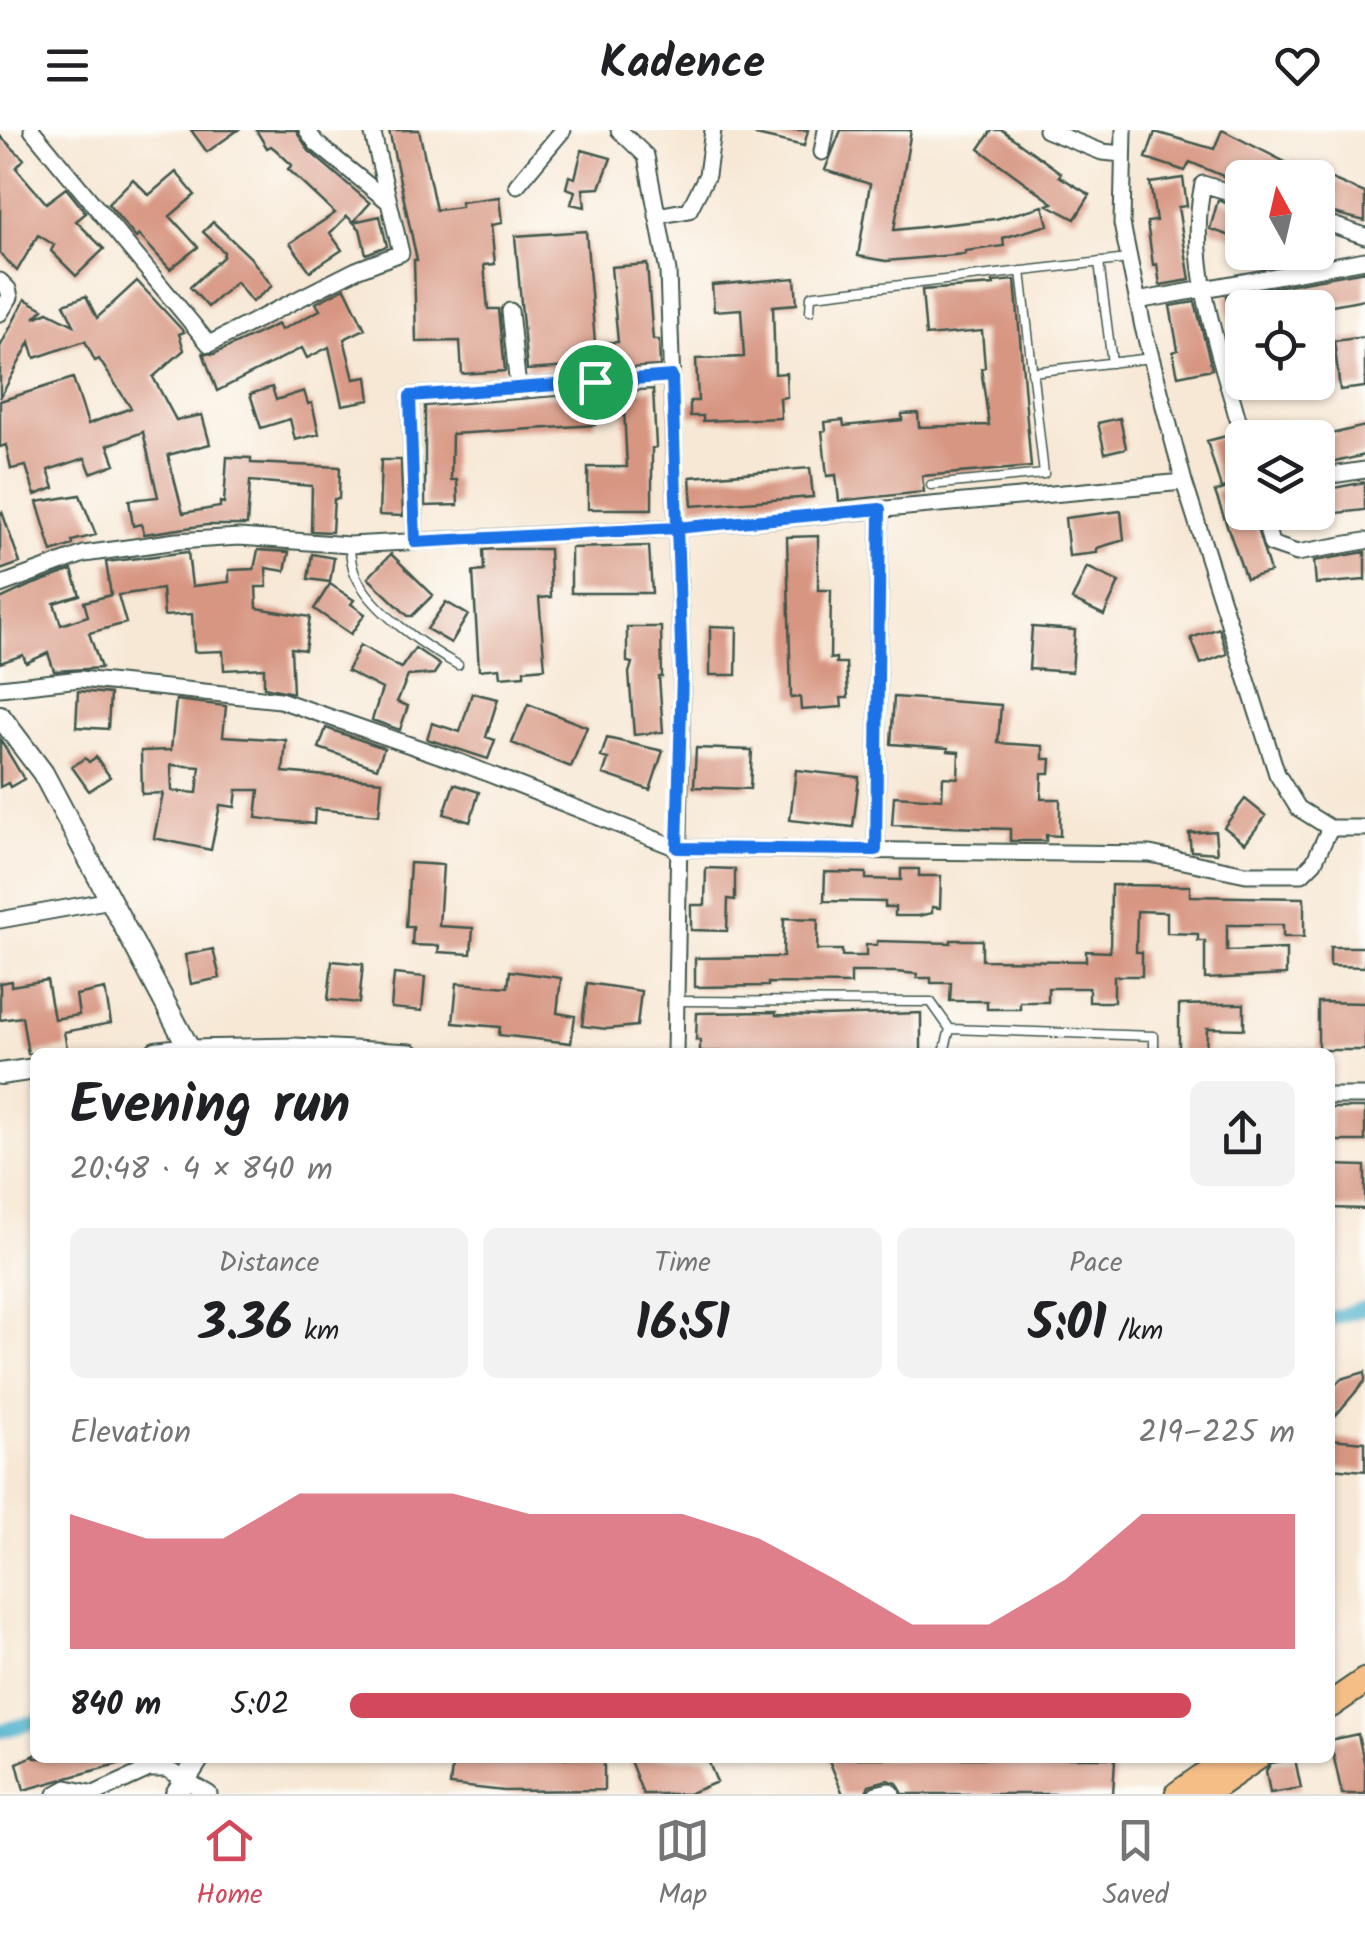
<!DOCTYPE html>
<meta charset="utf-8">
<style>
body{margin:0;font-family:Kalam,sans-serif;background:#f2f2f2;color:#202124;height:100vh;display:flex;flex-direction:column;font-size:38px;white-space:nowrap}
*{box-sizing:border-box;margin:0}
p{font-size:32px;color:#757577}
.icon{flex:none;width:55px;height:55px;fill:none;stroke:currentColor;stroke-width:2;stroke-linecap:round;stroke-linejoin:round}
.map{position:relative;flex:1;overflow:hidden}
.sheet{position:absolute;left:30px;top:918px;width:1305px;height:715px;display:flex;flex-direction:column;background:#fff;border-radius:15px;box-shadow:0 2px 8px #0004}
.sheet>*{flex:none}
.needle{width:65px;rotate:352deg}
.fabs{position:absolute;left:1225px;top:30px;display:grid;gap:20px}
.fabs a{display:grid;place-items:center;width:110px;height:110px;border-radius:15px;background:#fff;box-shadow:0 2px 8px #0004;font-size:50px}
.pin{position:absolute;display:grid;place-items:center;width:85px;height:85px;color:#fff;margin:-42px;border:5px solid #fff;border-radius:50%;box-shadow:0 2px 10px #0007}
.round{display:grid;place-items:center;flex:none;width:105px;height:105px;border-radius:15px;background:#f2f2f2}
.head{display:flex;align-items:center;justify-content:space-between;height:170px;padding:0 40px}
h1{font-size:55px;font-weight:700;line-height:75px}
.figures{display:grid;grid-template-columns:repeat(3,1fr);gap:15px;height:170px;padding:10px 40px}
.figures div{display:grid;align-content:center;border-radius:15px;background:#f2f2f2;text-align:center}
.figures b{font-size:50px;font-weight:700}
.figures small{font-size:28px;font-weight:400}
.figures p{font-size:28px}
.chart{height:280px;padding:20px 40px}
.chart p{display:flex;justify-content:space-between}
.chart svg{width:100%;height:180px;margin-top:10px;fill:#d1495b;opacity:.7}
ul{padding:0 40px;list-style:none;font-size:32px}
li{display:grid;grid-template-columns:160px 120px 1fr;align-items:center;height:75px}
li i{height:25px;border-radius:12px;background:#d1495b}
header{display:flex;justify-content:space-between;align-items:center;height:130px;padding:0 40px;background:#fff;font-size:45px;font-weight:700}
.menu{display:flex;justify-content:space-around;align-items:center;height:140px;border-top:2px solid #e0e0e0;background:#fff;font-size:28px;color:#757577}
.menu a{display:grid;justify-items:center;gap:5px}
.menu .current{color:#d1495b}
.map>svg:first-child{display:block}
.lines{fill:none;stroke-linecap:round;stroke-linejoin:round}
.canal{stroke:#4eb1cd;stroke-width:15}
.building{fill:#d79682;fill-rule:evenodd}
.service-casing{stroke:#3f574c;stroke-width:11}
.minor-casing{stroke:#3f574c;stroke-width:19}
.tertiary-casing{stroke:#3f574c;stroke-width:24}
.trunk-casing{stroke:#3f574c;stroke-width:29}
.service{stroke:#fff;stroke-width:8}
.minor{stroke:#fff;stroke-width:15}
.tertiary{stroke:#fff;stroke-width:20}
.trunk{stroke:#f6be87;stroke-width:25}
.route-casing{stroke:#fff;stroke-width:20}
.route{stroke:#1a73e8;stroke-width:12}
</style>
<header><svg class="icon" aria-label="menu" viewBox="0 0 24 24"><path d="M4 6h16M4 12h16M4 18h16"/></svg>Kadence<svg class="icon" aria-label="heart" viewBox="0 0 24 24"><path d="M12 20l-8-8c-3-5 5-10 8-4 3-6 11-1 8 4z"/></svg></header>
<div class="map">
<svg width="1365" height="1664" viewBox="0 0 1365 1664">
<rect width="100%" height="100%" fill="#fdfcf7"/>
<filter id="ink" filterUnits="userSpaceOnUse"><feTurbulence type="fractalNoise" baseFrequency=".01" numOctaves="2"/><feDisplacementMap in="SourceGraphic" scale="20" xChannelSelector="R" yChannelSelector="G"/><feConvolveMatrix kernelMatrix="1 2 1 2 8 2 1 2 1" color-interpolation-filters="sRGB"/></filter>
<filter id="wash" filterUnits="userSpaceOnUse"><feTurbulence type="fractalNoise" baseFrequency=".0048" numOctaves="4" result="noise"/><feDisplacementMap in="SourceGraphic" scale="40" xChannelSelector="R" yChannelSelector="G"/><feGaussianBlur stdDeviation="2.25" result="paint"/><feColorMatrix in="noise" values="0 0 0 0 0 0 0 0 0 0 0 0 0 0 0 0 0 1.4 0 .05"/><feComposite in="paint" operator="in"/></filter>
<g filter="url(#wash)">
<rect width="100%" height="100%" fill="#f7e8d5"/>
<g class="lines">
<path class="canal" d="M1330,1189L1365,1178
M0,1601L35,1592"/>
</g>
<g id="blocks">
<path class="building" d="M191,0H238L207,22Z
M256,0H296L309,21L370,73L353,92L347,86L330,103L342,120L310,141L290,113L335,83L288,39L292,35L276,20L271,16L267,18Z
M389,0H419L436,80L461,77V72L499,67L502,93L491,95L495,134L484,135L488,179H499L505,241L462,244L460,211L416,212L414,130H417Z
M757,0H808L804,16L756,5Z
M841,0H911L894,100L996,89L1043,76L1048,95L1003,108L1004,116L965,121V124L886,131L858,126L870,54L825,40Z
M992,0H1002L1061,43L1059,46L1090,65L1075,89L1048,75L1053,73L979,19Z
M1222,0L1293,36L1294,33L1365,63V91L1318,79V48H1242V54L1190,32L1185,41L1146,28L1155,2L1214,19Z
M0,6L24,29L16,38L46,73L66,58L86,83L76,91L104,119L76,146L51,121L54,115L38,105L17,141L0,123Z
M582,20L611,28L600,58L583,59L585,77L571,74L575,61L566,58L569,46L575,48Z
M176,42L195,65L170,86L198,117L170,139L139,105L136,108L108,74L133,49L149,65Z
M1183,48L1187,76L1178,77L1190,150L1160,155L1157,134L1153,135L1147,92L1156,91L1150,53Z
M1218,70L1242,79V110L1210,99Z
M380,86L387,116L366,124L360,99L353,92Z
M213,92L250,127L272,156L252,172L236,152L208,177L190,157L223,127L224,122L203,102Z
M586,101L595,213L618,212L611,137L647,134L653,210H659L660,236L614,239V234L527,240L515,106Z
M1365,141V169L1316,178H1242V190L1230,192L1226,166Z
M795,148L797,174L773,176L775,244L786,243L787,267L780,268L781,288L703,291V286H690V271H698L696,229L744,227L741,179L714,181L712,155Z
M1015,150L1031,337L922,346L924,362L839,371L836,345L827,346L822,301L826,300L825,292L843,290L844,296L902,290V284L918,283L919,297L989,295L981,238L985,237L982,201L926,206L922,160L994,155L993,152Z
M137,151L184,202L179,204L184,220L153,247L176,290L202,285L210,314L168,325L183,383L220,377V372L224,373L227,327L251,328V333L340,337L339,369H334L332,402L311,401L312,356L250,351L247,395H207L144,404L141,394L133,396L129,370L158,367L143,302L108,315L115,334L91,343L85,328L48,340L54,358L35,365L26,336L11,339L6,315L0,317V271L73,248L88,294L131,278L99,229L95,231L85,211L35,228L30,212L0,268V217L25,169L43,179L34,188L48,182L74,195L64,174L86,166L97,188Z
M345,158L365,199L344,209L354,249L367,247L370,270L342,275L329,217L307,228L302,218L217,261L203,223L214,224L278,194L281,200L320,180L316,173Z
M1195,172L1212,239L1178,246L1173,222L1178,220L1170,176Z
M1365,207V257L1340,260L1334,211Z
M272,257L276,270L304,261L308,274L312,273L319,304L295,310L290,289L261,298L250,264Z
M653,259L656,317L652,318V379H588V337H627L623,261Z
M592,263L595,295L452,304L451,350H457L458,375L425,376V276Z
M1120,288L1126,318L1105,323L1098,293Z
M1365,296V325L1318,336V307Z
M1230,305L1242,341V354L1221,358L1207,311Z
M381,330H401L403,386L379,385Z
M810,338L813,367L692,376L690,347Z
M1365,352V380L1318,385V361Z
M1230,357L1233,372L1242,370V382H1252L1270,442L1246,449L1215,362Z
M80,365L96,405L72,411L73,415L52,422L37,372Z
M1121,381L1124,410L1097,418V423L1069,426L1065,388Z
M2,382L20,433L0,440V383Z
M818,406V460H831L830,529L836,528V533H846L848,568H841L842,577L801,580L800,567L791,568L787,407Z
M649,416L652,463H571V418Z
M495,419H549L551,467L539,468L545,538L524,540V545L500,547L499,538L479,540L473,442L484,441L483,420Z
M258,420L289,422L285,441L266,438L267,457H256L257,478L310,487L305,520L291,518L293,563L264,557V538L224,540L223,521L194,522L192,484L164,486L162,459L118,465L126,493L89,503L101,538L54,541L48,523L26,533L23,525L0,533V469L26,457L72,440L80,465L54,473L61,495L88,486L84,472L111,465L106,432L188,422L192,456L229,452V440L254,439Z
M1365,422V450L1316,454L1314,431Z
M312,424L334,428L330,452L308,449Z
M391,424L433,465L412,486H408L368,448Z
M1087,437L1119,452L1104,485L1072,470Z
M330,454L354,470L351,474L365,484L351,504L314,479Z
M446,472L468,485L451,513L427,499Z
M710,496L737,497L736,545H710Z
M627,497H661L662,547H659L663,602L634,605L629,543L632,533L627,532Z
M1032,497L1075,500L1072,542L1029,539Z
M1219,498L1227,524L1201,534L1191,508Z
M360,515L401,538L415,518L440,535L434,544L408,546L397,572L408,576L400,600L372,590L382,559L347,541Z
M78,561L110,564L108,599L76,597Z
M472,563L498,569L486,607L495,610L488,629L427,609L432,593L460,602Z
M894,567L1001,575L998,613L1043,616V629H1051L1050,643H1042L1041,669H1060V706L1046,705V711H1010V699L892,695L894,666L942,669L943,647L958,648L959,622L948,621V618L891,614Z
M176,570L226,576L223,606L286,610L283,642L382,651L379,685L315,679L314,694L256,688L259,660H237L235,677L220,675L211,720L154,708L163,663L142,664L141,621L171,620ZM171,635L200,637L197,663L172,661Z
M528,574L587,597L571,637L512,613Z
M326,598L384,618L377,638L319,618Z
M607,608L663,621L650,660L603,644L608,629L601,627Z
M0,609L24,649L10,657L8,653L0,657Z
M696,618L752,620L750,659L694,657Z
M96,627L110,647L89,661L72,637L85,628L89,632Z
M796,640L859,647L853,697L790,690Z
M454,654L479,662L470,692L444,684Z
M1245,669L1266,686L1245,713L1224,697Z
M1215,701L1217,723L1191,721L1189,703Z
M410,733L443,735L439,796L473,798L471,824L438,822L439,816L412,815L413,797H406Z
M706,738L735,739V770L728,769L727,801L691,800V775H705Z
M901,739H919V746H941L940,778L932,777V783L918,786H895V777H885V772L824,771L825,742L866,743V749L901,750Z
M1111,755L1190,756V766L1304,768V807H1283V795H1227V821L1286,819V845L1205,849V811H1198V804L1167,803V782L1137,781L1136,822H1142V846H1114V872H1089V858H1048V872H1020V879H987V871H950L951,853H931V848H917V844L895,842H851V854L768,853V856L695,857V828L783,827L784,788L818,789L817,820H842V826H866V815H877V811L951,813V810H982V830L1086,831V821L1110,822Z
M1330,817H1365V837L1330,836Z
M213,819L220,848L191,854L185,825Z
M332,831L363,834L359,873L328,870Z
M510,841L561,848L557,883L575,886L571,913L499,905L500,897L453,893L457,853L508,857Z
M394,844L425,847L422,881L391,878Z
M47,850L54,889L79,885L76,865L105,859L111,893L64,902L67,918L28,924L22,887L0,890V853L11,851V856Z
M587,853L641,861L637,896L607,899L582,896Z
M1318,872L1365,873V920H1318Z
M1224,874H1244V899L1207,898L1206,922H1179V875Z
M776,882V885L822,886L921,883V922H700V910H696L697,883Z
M1330,978H1365V1011H1330Z
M1330,1035L1365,1036V1079L1330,1078Z
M1365,1242V1251L1330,1292V1260L1341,1249Z
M1330,1309L1365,1312V1341L1330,1338Z
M1358,1604L1365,1637V1664H1342L1330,1610Z
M35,1625V1628H120L121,1633L24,1660L17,1633Z
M453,1628H604V1660L504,1661L450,1655Z
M629,1628H707L717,1652L688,1664H643Z
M828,1628H1115L1113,1664H903L897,1653L887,1650L869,1655L865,1664H843Z
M1295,1629L1301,1658L1270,1663L1266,1641L1271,1633Z"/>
</g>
</g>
<g filter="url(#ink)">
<use href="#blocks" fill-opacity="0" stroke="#3f574c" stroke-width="2.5"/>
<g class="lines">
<defs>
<path id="service" d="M1099,132L1112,233
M810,181L811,166L814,165L1128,129
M1032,242L1151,228
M931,355L1044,344L1021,141
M349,415C351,425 351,437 356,446C372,481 425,517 458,535
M676,871L931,872L950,899L1154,906V922
M944,922L950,899"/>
<path id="minor" d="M32,0L209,214L356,140L401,123L372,0
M307,0L316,13L389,72
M619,0L646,26L668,142L682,544L675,922
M1046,0L1102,22L1123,24
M1124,0L1122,94L1143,197L1184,352L1277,644L1298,678L1330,698H1365
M822,22L826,0
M517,55L563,0
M1242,66L1203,54C1185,137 1222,227 1243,308
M657,86L689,80L707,45L713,0
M1318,90L1365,106
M0,151L8,159L10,167L0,183
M1137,171L1365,130
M510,181L518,258
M1318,347L1365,340
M1263,382L1271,414L1297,423L1365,411
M415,412L410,266L672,246
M0,455L84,424L177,411L239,407L349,415L676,398L1184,352
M0,558L80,549L280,570L459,632L677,718L1150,724L1246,744H1302L1314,732L1330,698
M876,720L880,379
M0,790L111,770
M189,918L295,916L411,922
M1330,966H1365
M56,1664L67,1658L94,1664L149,1639H167L209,1664
M876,1664L889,1661L892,1664"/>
<path id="tertiary" d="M0,586L43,643L191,922
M156,922L189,918
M0,944L35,939
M176,1664L199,1628"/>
<path id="trunk" d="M1330,1575L1365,1551
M1178,1664L1215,1638
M1204,1664L1256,1628"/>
</defs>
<use href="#service" class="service-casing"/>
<use href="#minor" class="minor-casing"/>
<use href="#tertiary" class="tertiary-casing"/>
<use href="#trunk" class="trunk-casing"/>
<use href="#service" class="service"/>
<use href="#minor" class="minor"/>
<use href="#tertiary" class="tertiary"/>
<use href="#trunk" class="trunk"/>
</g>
</g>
<g class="lines" filter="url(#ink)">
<defs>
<path id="route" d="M595,252L672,246L682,544L677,718L876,720L880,379L676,398L415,412L410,266L595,252"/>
</defs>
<use href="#route" class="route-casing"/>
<use href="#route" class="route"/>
</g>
</svg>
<div class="fabs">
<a><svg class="needle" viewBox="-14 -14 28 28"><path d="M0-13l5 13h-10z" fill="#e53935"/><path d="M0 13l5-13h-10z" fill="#757577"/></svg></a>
<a><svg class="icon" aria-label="locate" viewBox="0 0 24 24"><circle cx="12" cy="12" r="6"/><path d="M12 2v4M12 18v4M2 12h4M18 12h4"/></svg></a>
<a><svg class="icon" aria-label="layers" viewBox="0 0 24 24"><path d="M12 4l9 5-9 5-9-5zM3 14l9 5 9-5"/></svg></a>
</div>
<div class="pin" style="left:595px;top:252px;background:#1e9e55"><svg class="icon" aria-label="arrive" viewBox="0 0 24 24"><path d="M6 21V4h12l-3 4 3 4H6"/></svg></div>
<section class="sheet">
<div class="head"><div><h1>Evening run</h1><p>20:48 · 4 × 840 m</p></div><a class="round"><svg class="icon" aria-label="share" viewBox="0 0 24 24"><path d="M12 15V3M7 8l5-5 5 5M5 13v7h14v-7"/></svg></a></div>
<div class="figures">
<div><p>Distance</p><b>3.36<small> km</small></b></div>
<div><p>Time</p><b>16:51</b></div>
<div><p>Pace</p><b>5:01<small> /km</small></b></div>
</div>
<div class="chart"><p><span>Elevation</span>219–225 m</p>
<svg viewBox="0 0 160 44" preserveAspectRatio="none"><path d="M0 44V11L10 17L20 17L30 6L40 6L50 6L60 11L70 11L80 11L90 17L100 27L110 38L120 38L130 27L140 11L150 11L160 11V44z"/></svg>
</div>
<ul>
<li><b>840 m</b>5:02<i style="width:89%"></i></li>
</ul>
</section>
</div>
<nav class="menu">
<a class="current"><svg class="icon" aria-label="home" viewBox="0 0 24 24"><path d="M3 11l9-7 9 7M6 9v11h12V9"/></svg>Home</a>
<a><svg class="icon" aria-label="map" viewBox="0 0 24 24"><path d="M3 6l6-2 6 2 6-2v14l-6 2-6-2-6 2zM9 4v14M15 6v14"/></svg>Map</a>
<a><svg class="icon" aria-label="saved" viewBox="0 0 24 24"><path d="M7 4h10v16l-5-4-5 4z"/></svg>Saved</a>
</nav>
